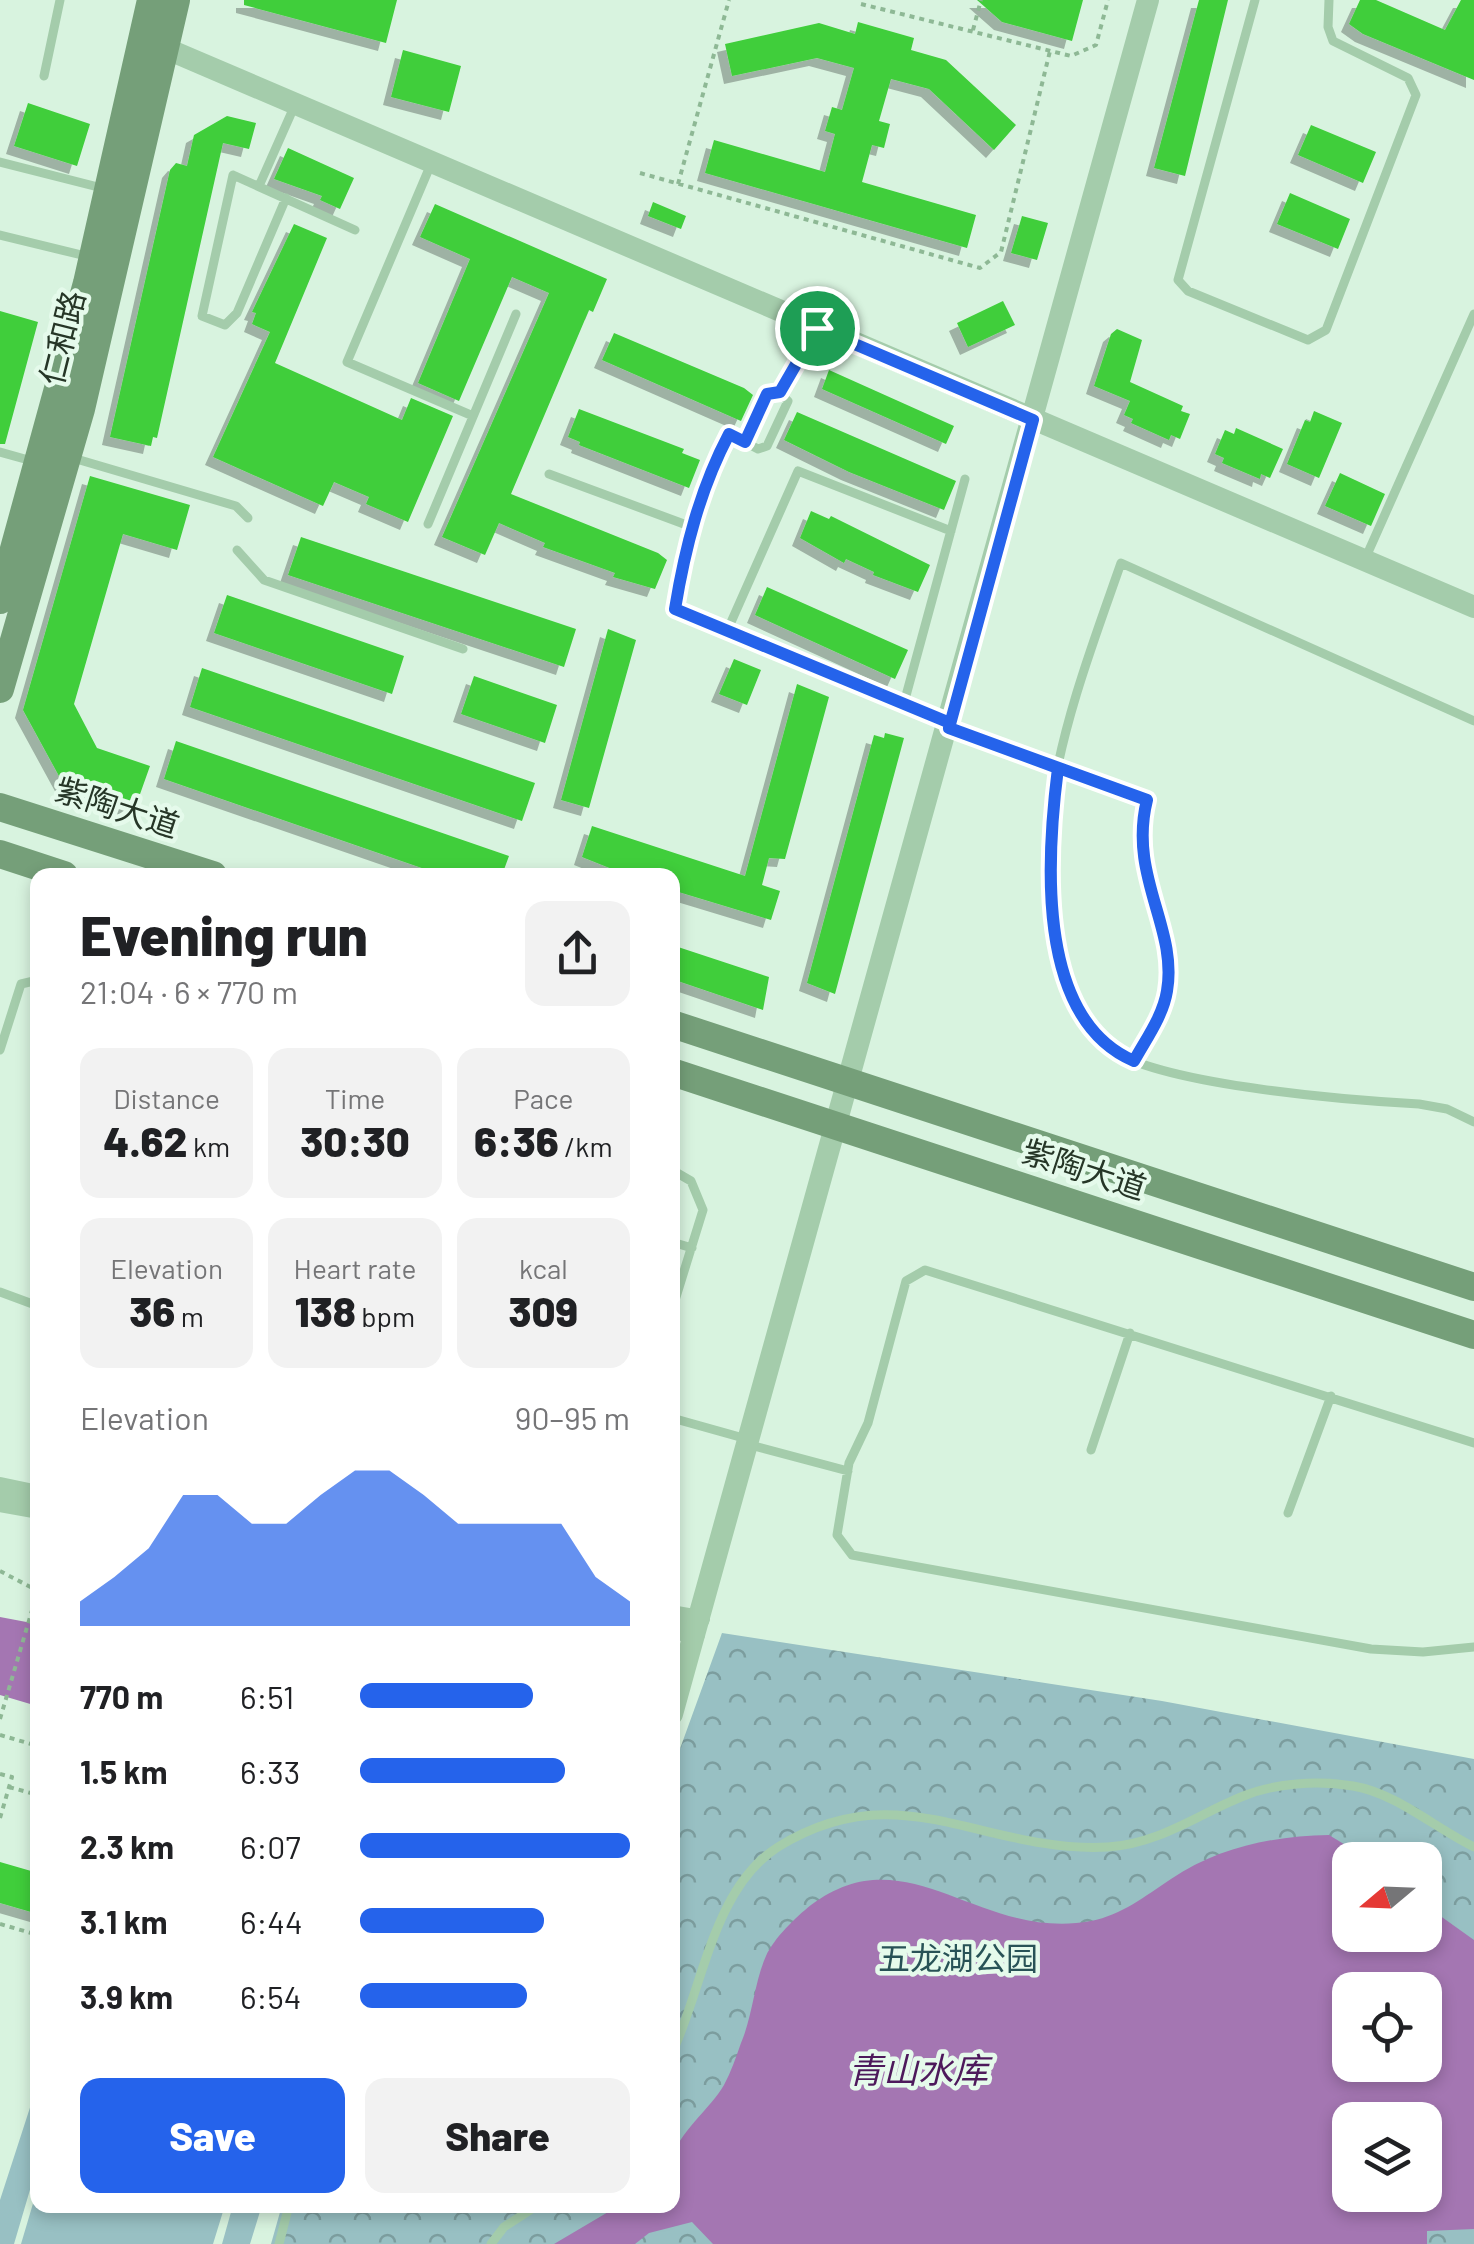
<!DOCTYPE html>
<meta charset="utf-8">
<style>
body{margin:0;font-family:Barlow,"Noto Sans SC",sans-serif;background:#f2f2f2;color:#202124;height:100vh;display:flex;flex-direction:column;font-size:38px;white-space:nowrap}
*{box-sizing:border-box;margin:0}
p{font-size:32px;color:#757577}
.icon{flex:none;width:55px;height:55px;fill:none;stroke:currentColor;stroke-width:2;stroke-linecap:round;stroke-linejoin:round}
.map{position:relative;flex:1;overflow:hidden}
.side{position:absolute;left:30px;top:868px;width:650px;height:1345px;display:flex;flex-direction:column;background:#fff;border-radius:20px;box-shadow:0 5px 15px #0003}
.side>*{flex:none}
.needle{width:65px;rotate:251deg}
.controls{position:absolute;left:1332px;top:1842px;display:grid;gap:20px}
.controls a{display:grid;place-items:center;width:110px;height:110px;border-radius:20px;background:#fff;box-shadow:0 5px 15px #0003;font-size:50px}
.pin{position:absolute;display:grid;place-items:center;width:85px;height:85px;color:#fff;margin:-42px;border:5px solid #fff;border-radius:50%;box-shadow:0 2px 10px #0007}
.round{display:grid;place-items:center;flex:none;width:105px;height:105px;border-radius:20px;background:#f2f2f2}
.headline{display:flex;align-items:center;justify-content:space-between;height:170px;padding:0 50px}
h1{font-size:55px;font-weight:800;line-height:75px}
.metrics{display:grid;grid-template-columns:repeat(3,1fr);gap:15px;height:170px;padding:10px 50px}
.metrics div{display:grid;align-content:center;border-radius:20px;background:#f2f2f2;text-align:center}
.metrics b{font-size:42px;font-weight:800}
.metrics small{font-size:28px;font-weight:400}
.metrics p{font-size:28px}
.chart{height:280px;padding:20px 50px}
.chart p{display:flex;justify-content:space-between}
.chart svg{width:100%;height:180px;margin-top:10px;fill:#2563eb;opacity:.7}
.primary-button{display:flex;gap:20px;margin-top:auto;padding:20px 50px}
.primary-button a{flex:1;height:115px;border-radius:20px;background:#2563eb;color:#fff;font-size:40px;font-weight:800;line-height:115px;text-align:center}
.primary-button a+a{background:#f2f2f2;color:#202124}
ul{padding:0 50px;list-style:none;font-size:32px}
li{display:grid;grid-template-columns:160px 120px 1fr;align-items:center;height:75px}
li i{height:25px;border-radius:12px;background:#2563eb}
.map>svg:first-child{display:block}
.green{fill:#98c0c3}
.park{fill:url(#park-crowns);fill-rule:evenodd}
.water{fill:#a476b2;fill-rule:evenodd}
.building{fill:#3fce3b;filter:url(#shadow)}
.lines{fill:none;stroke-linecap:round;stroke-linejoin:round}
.path{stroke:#8eb895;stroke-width:4;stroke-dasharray:5 5;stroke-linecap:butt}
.service{stroke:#a4ccab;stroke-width:9}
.minor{stroke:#a4ccab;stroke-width:18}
.tertiary{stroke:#a4ccab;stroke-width:22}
.secondary{stroke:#759f79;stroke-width:28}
.route-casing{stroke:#fff;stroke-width:20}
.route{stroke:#2563eb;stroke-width:12}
.labels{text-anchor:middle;stroke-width:9;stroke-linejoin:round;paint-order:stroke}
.street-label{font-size:32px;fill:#263627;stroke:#e5faeb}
.park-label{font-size:32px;fill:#285256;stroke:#e5faeb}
.water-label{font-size:35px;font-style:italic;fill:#4d195b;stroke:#e5faeb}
</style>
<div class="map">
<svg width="1474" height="2244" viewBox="0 0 1474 2244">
<defs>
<pattern id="park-crowns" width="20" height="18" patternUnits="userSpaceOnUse" patternTransform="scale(2.5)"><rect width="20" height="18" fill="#98c0c3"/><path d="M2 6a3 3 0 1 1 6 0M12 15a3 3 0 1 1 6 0" fill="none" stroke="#7c9d9e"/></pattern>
<filter id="shadow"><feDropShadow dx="-8" dy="8" stdDeviation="0" flood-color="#0004"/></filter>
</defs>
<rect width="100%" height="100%" fill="#d8f3df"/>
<path class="green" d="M37,2086V2166L14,2244H0V2200Z
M37,2190L38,2205H225L213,2244H21Z
M233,2205H262L250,2244H222Z"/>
<path class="park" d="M722,1633L1162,1701L1474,1759V2244H271L282,2205H672L673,1768ZM1350,1860H1425V1935H1350ZM1350,1990H1425V2065H1350ZM1350,2120H1425V2195H1350Z"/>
<path class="water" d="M0,1617L37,1624V1706L0,1695Z
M1329,1835L1370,1860H1350V1935H1425V1905L1474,1940V2229L1427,2231V2244H713L692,2222L649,2233L635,2244H554L620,2205H672C672,2191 670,2173 672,2159C677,2134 711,2108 724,2085C731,2072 736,2057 741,2043C753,2015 754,1983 766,1956C774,1938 796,1917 811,1905C908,1832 979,1942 1091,1921C1122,1915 1145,1896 1171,1879C1219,1847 1273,1836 1329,1835ZM1350,1990H1425V2065H1350ZM1350,2120H1425V2195H1350Z"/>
<path class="building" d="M244,0H397L386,43L244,5Z
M977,0H1083L1072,41L1002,22Z
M1199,0H1228L1185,176L1154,168Z
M1360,0H1376L1445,30L1461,0H1474V80L1363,34L1349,24Z
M858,22L914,38L911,50L946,60L1016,125L994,150L929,89L891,79L879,121L890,124L884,148L872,145L862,182L976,215L967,248L705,173L714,140L825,172L835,134L825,131L832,107L842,110L854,68L817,58L732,76L725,44L819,23L855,34Z
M403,50L461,66L449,112L391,97Z
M28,103L90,124L77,166L14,146Z
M227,116L256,123L249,149L223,143L157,438L153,437L151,446L110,437L170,170L176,163L187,166L194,135Z
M1311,125L1376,152L1363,183L1298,155Z
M288,148L354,178L340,209L320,200L322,196L274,179Z
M1290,193L1350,219L1338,249L1277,224Z
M653,202L686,216L681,229L648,216Z
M435,204L607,279L593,312L589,310L511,494L658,553L667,560L655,589L613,577L615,573L543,547L545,543L499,523L485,555L442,537L549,293L512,277L459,401L418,383L470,259L420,237Z
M1022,216L1048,223L1037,260L1011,253Z
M294,224L327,238L275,363L402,420L411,398L453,416L408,522L366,504L369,497L334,482L323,506L213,457L270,332L252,324L256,313L252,312Z
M1003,301L1015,325L968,347L957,323Z
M0,311L38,322L5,444H0Z
M1117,329L1142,340L1130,382L1183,406L1181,411L1190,414L1180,439L1171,435L1169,440L1131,423L1133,419L1124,415L1130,401L1094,386L1111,334Z
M614,333L744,388L753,395L741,421L602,360Z
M829,370L954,426L946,444L822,389Z
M579,409L684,449L682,453L700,460L689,488L579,445L580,442L568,437Z
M1314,411L1342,423L1319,478L1287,464L1305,420L1310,422Z
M797,412L956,481L944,510L849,472L784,440Z
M1236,428L1283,449L1270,478L1261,474L1260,479L1222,463L1224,458L1215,454L1225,430L1234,434Z
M1340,473L1385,494L1371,526L1325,506Z
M90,476L190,505L177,550L123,534L74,704L97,748L150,766L134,811L65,787L23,710Z
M811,511L829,519L831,516L930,565L918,592L873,575L874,572L846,559L844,563L800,538Z
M301,537L576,629L564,667L288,575Z
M767,587L908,650L895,679L755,615Z
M227,595L404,656L392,694L214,633Z
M608,629L636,640L589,808L561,800Z
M734,659L761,670L747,705L719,694Z
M202,668L535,783L522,821L190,707Z
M474,676L557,705L545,743L461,714Z
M797,684L829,697L785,859L769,858L762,885L780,891L771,920L672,890V875H627L582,857L592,826L745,876Z
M885,733L904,738L835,994L807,983L874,735L884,738Z
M176,741L509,856L502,875H442L164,779Z
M672,945L769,977L763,1010L672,979Z
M0,1862L38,1873V1914L0,1903Z"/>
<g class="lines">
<path class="path" d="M861,4L1071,56L1096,45L1108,0
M973,30L981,0
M640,173L980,268L1001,252L1050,51
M678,184L729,0
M0,1571L38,1591
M0,1719L38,1590
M0,1735L38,1746
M0,1774L12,1777L0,1818
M9,1787L38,1795
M0,1924L38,1935"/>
<path class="service" d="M1255,0L1178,280L1188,291L1308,340L1326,330L1416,95L1408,78L1333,41L1328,27L1329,0
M44,76L60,0
M0,162L102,188
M431,164L347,362L473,416
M259,186L294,107
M286,198L237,313L225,325L202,316L233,175L355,230
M0,235L90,257
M781,392L817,329
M745,442L767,394L776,390L788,401L767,446L758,449L729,434L692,527L675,609L944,720
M0,452L32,461
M73,458L236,506L248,518
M549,474L692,527
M428,524L516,314
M237,550L264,580L463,649
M1366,557L1474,314
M728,629L798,471L951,531
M904,703L965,479
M1474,721L1121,563C1074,698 1005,865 1079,1003C1087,1019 1098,1043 1114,1052C1174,1086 1346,1100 1419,1104L1447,1109L1474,1122
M949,728L1147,800C1128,876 1178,928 1167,991C1163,1016 1146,1039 1133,1061
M0,1050L21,984L38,980
M672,1170L691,1181L703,1210L672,1310
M672,1242L692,1248
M0,1292L38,1306
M672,1418L747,1439
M1474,1443L925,1270L906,1281L868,1423L849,1463L837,1535L852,1555L1371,1649L1423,1652L1474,1647
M750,1445L848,1471
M1091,1450L1130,1333
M1288,1513L1331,1396
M672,2053C703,1988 713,1888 778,1847C900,1771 984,1854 1108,1847C1158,1844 1197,1815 1241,1797C1274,1783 1318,1780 1353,1786C1396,1793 1435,1828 1474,1847
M279,2244L289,2205
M491,2244L504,2227L538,2205"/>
<path class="minor" d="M0,1486L38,1494
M0,1503L38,1510
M672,1614L701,1619
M672,1630L696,1635"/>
<path class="tertiary" d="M153,43L1474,607
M672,1714L1148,0"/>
<path class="secondary" d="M0,600L87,283L151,0
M0,689L81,409L176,0
M0,807L213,875
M0,854L64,875
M672,1024L1474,1287
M672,1072L1474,1335"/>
</g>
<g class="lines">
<defs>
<path id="route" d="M817,328L1033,420L949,728L1058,768C1047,854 1034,1018 1134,1061C1146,1039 1163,1016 1167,991C1178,928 1128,876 1147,800L949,728L950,723L675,609C685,548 700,489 729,434L745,442L767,394L780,392L817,328"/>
</defs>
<use href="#route" class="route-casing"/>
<use href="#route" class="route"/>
</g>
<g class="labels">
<g class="street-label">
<text transform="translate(63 338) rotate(-76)" y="11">仁和路</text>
<text transform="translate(117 808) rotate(18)" y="11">紫陶大道</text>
<text transform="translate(1084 1170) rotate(18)" y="11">紫陶大道</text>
</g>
<g class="park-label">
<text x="958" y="1970">五龙湖公园</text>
</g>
<g class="water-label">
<text x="918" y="2083">青山水库</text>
</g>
</g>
</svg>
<div class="controls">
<a><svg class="needle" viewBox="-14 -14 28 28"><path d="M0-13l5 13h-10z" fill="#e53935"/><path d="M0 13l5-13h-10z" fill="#757577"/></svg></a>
<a><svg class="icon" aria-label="locate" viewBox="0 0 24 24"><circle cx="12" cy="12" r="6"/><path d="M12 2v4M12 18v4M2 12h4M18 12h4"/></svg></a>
<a><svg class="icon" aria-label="layers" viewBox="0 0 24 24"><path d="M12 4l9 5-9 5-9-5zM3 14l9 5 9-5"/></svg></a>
</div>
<div class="pin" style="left:817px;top:328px;background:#1e9e55"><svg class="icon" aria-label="arrive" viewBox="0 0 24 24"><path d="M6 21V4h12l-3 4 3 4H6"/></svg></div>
<section class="side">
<div class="headline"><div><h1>Evening run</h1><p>21:04 · 6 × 770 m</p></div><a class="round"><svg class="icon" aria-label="share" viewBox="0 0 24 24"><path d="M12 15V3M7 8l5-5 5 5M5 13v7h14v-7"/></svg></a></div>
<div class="metrics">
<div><p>Distance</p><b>4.62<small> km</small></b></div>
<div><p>Time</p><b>30:30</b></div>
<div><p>Pace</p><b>6:36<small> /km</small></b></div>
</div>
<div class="metrics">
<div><p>Elevation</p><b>36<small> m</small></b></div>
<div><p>Heart rate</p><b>138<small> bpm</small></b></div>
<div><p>kcal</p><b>309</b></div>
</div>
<div class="chart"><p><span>Elevation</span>90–95 m</p>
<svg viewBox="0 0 160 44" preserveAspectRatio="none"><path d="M0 44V38L10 32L20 25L30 12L40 12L50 19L60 19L70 12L80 6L90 6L100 12L110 19L120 19L130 19L140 19L150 32L160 38V44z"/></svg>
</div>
<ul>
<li><b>770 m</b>6:51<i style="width:64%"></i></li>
<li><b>1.5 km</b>6:33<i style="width:76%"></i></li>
<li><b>2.3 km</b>6:07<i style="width:100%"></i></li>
<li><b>3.1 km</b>6:44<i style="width:68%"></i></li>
<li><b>3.9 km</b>6:54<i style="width:62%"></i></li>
</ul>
<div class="primary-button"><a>Save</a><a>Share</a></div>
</section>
</div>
